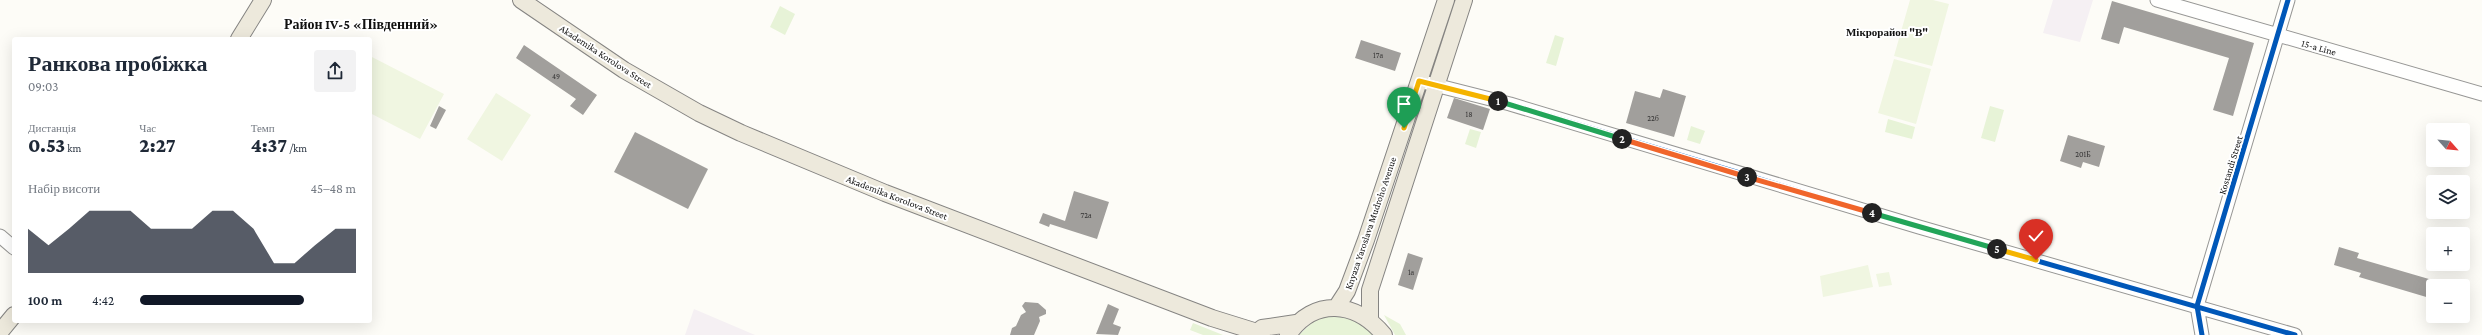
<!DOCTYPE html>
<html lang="uk">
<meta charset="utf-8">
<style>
body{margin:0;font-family:"Crimson Pro",serif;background:#f2f2f3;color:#1f2937;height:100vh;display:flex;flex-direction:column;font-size:15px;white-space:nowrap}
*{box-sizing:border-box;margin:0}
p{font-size:13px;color:#747a83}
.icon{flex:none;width:22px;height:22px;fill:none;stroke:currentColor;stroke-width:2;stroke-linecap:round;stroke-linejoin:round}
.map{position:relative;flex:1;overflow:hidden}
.panel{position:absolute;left:12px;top:37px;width:360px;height:286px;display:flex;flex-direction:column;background:#fff;border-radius:4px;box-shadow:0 4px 16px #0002}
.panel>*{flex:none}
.needle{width:26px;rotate:117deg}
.controls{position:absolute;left:2426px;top:123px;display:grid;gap:8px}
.controls a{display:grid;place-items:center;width:44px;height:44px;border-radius:4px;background:#fff;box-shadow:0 4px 16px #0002;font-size:20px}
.pin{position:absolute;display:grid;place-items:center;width:34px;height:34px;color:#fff;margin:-41px -17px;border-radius:50% 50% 50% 0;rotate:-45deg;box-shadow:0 0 4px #0007}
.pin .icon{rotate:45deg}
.km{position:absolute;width:20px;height:20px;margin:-10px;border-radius:50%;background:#222;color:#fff;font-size:11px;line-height:20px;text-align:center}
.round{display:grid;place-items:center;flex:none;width:42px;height:42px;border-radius:4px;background:#f2f2f3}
.overview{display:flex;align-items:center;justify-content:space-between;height:68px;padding:0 16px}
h1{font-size:22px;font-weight:800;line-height:30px}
.stats{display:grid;grid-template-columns:repeat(3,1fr);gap:6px;height:68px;padding:4px 16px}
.stats div{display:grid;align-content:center}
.stats b{font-size:20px;font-weight:800}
.stats small{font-size:11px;font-weight:400}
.stats p{font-size:11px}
.chart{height:112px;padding:8px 16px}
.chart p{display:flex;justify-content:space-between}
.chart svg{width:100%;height:72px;margin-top:4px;fill:#111827;opacity:.7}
ul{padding:0 16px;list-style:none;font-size:13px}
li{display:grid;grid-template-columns:64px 48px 1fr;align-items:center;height:30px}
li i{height:10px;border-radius:5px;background:#111827}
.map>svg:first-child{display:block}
.industrial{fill:#f5f0f3}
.green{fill:#e7f3d7}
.pitch{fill:#f0f6e1}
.building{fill:#a19f9c}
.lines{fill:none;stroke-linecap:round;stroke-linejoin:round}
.minor-casing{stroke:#979795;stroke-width:15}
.major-casing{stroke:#858482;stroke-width:18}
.minor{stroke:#fffffe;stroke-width:13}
.major{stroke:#ede9dc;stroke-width:16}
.cycleway-casing{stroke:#fff;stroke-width:8}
.cycleway{stroke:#0057b8;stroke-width:5}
.split-1-casing{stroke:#fff;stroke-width:8}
.split-2-casing{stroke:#fff;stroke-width:8}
.split-3-casing{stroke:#fff;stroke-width:8}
.split-4-casing{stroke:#fff;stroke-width:8}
.split-5-casing{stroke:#fff;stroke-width:8}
.split-6-casing{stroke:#fff;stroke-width:8}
.split-1{stroke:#f5b400;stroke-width:5}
.split-2{stroke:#22a559;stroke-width:5}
.split-3{stroke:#f0652b;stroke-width:5}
.split-4{stroke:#f0652b;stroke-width:5}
.split-5{stroke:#22a559;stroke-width:5}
.split-6{stroke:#f5b400;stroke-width:5}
.labels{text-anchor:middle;stroke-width:4;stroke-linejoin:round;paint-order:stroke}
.number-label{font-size:8px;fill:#353434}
.street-label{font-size:10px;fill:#111;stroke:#fff}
.neighbourhood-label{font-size:11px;font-weight:bold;fill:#111;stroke:#fff}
.district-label{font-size:14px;font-weight:bold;fill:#111;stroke:#fff}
</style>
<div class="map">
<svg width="2482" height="335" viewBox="0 0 2482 335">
<rect width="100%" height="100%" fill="#fdfcf7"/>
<path class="industrial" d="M2053,0H2093L2080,42L2043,33Z
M694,309L755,335H685Z"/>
<path class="green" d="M780,6L795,14L785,35L770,27Z
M1555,35L1564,38L1556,66L1546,63Z
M1990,106L2004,110L1995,142L1981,138Z
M1888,119L1915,127L1912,139L1885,132Z
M1691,126L1705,131L1700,144L1687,140Z
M1470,129L1481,132L1476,148L1465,144Z
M1331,315L1348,317L1377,335H1299L1315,320Z
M1384,315L1400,324L1406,335H1395Z
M1193,323L1223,335H1203L1190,330Z"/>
<path class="pitch" d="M1910,0H1933L1949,4L1932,66L1894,56Z
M370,56L444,94L420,139L370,113Z
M1894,59L1931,69L1916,124L1878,113Z
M496,93L531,115L502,161L467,139Z
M1868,265L1873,287L1823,297L1820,276Z
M1889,272L1892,285L1879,287L1876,274Z"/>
<path class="building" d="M2112,1L2254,43L2233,116L2213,110L2229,58L2124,27L2119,44L2101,39Z
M1361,40L1401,53L1395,71L1355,58Z
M524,45L597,95L583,115L570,106L576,99L516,58Z
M1663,89L1686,96L1674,137L1626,123L1635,91L1660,98Z
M1454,98L1490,109L1483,130L1447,118Z
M439,106L446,110L436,129L430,126Z
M635,132L708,169L688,209L614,172Z
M2068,135L2105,146L2099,167L2083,162L2081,168L2060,161Z
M1074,191L1109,202L1097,239L1050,224L1049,227L1039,223L1043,213L1065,221Z
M2339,247L2359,253L2357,258L2446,284V286H2433V299L2359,277L2361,273L2334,265Z
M1408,253L1423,258L1413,290L1398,285Z
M1025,302L1038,303L1046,310V314L1039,317L1040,321L1034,335H1010L1012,328L1016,326L1021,315L1026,312L1022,306Z
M1108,304L1119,309L1113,324L1121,327L1118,335L1096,334Z"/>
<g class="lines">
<defs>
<path id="minor" d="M2157,0L2482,94
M1419,81L1510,104L1919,227L2295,335
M0,236L14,248
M2202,335L2197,306L2288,0"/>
<path id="major" d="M521,0L624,70L699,113L741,133L885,193L1212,318L1257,332L1258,335
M239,39L263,0
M1336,308L1347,291L1366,240L1446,0
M1370,319V290L1464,0
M0,332L14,315
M1257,332L1262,328L1296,323
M1288,335C1314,297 1356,301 1384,335"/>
</defs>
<use href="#minor" class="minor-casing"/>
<use href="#major" class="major-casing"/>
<use href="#minor" class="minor"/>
<use href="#major" class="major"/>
<defs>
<path id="cycleway" d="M1419,81L1510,104L1919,227L2295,335
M2202,335L2197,306L2288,0"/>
</defs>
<use href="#cycleway" class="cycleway-casing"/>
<use href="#cycleway" class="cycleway"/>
</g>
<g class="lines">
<defs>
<path id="split-1" d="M1404,128L1419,81L1498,101"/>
<path id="split-2" d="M1498,101L1622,139"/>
<path id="split-3" d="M1622,139L1747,177"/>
<path id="split-4" d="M1747,177L1872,213"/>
<path id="split-5" d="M1872,213L1997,249"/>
<path id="split-6" d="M1997,249L2036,260"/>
</defs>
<use href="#split-1" class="split-1-casing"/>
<use href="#split-2" class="split-2-casing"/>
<use href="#split-3" class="split-3-casing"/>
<use href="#split-4" class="split-4-casing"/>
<use href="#split-5" class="split-5-casing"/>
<use href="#split-6" class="split-6-casing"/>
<use href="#split-1" class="split-1"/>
<use href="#split-2" class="split-2"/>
<use href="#split-3" class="split-3"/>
<use href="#split-4" class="split-4"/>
<use href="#split-5" class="split-5"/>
<use href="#split-6" class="split-6"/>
</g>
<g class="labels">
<g class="number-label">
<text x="1378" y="58">17а</text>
<text x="556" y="79">49</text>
<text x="1469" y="117">18</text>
<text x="1653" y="121">22б</text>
<text x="2083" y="157">201Б</text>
<text x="1086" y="218">72а</text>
<text x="1411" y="275">1а</text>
</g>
<g class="street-label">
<text transform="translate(2319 47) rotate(16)" y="4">15-a Line</text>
<text transform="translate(606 56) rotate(33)" y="4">Akademika Korolova Street</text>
<text transform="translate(2230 165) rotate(-73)" y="4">Kostandi Street</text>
<text transform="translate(897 197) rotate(21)" y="4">Akademika Korolova Street</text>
<text transform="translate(1370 223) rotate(-71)" y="4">Knyaza Yaroslava Mudroho Avenue</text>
</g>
<g class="neighbourhood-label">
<text x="1887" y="36">Мікрорайон "В"</text>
</g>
<g class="district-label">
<text x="361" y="29">Район IV-5 «Південний»</text>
</g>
</g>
</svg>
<div class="controls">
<a><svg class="needle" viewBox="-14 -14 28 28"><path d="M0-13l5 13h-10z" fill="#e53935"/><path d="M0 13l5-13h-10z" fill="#747a83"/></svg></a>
<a><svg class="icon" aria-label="layers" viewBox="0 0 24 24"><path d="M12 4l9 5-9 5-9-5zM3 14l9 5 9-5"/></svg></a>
<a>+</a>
<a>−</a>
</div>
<div class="pin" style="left:1404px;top:128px;background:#1e9e55"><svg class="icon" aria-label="arrive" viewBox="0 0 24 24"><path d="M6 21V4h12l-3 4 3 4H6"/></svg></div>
<div class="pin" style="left:2036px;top:260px;background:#d93025"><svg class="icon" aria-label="check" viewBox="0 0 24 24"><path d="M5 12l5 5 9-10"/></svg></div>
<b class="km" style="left:1498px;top:101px">1</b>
<b class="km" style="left:1622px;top:139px">2</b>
<b class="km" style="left:1747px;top:177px">3</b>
<b class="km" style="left:1872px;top:213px">4</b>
<b class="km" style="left:1997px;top:249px">5</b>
<section class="panel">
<div class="overview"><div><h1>Ранкова пробіжка</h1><p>09:03</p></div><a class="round"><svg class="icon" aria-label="share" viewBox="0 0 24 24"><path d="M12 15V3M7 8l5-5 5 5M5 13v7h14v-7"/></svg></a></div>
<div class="stats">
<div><p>Дистанція</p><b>0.53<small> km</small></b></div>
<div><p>Час</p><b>2:27</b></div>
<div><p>Темп</p><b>4:37<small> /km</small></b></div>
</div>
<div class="chart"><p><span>Набір висоти</span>45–48 m</p>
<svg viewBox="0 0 160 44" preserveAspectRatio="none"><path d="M0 44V17L10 27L20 17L30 6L40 6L50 6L60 17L70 17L80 17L90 6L100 6L110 17L120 38L130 38L140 27L150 17L160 17V44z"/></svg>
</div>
<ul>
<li><b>100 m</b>4:42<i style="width:76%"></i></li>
</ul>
</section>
</div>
